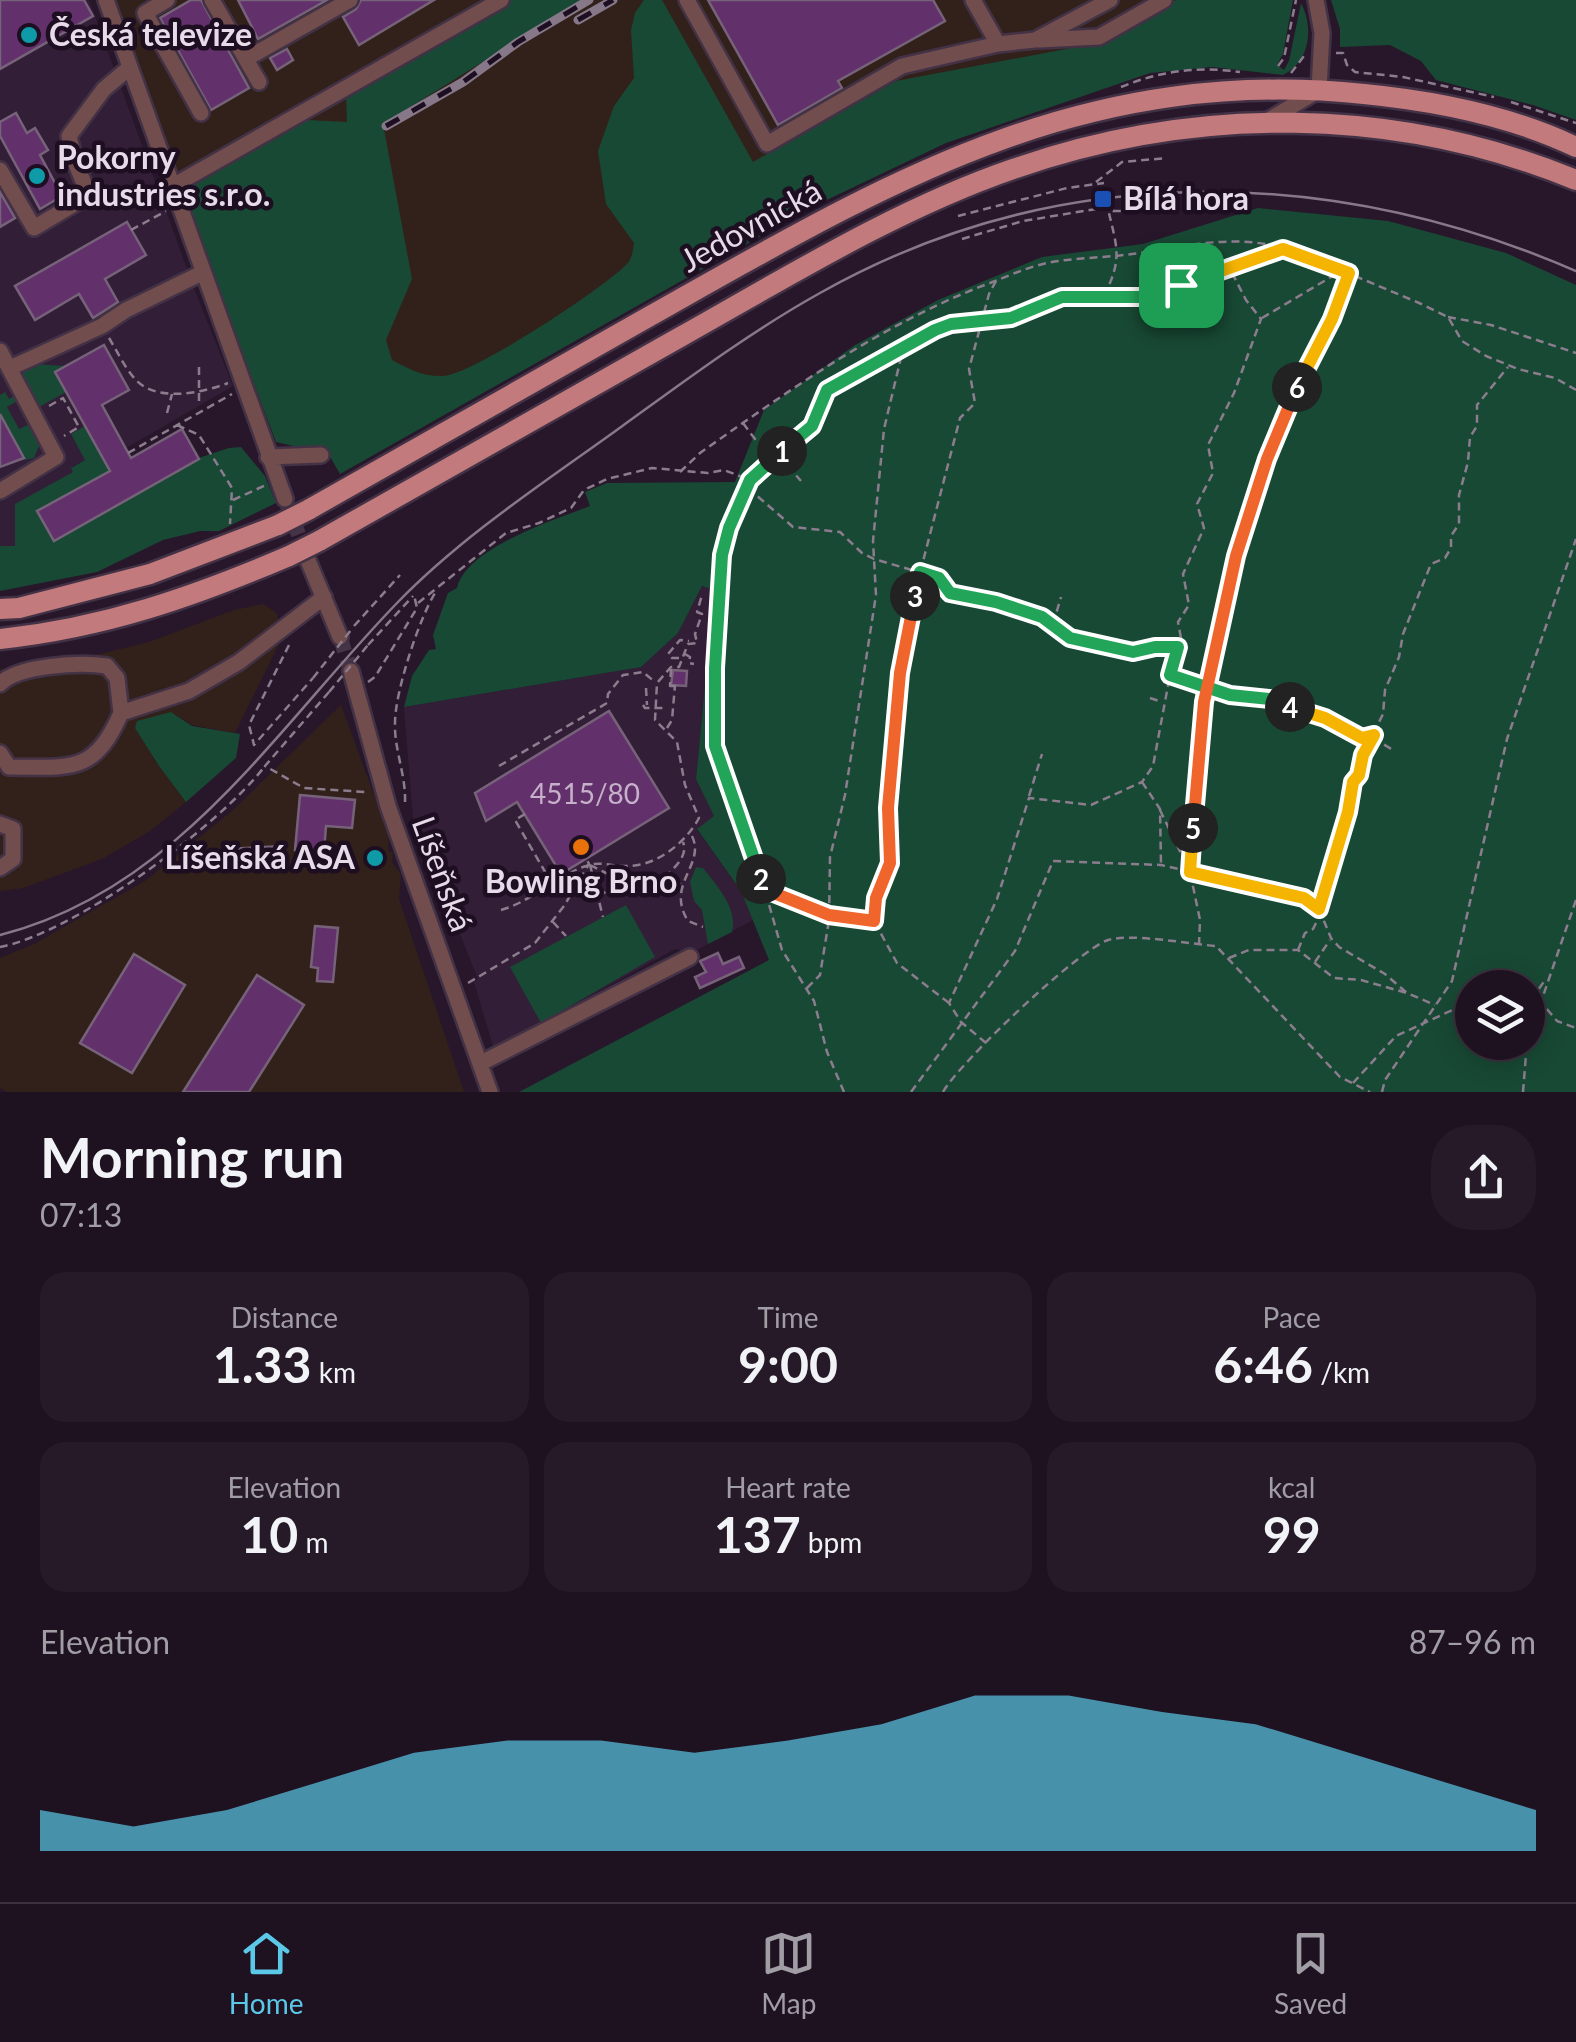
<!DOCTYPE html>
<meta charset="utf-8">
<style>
body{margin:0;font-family:Lato,sans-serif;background:#261a29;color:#f1f3f6;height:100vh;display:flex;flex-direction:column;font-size:38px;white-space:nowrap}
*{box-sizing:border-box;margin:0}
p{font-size:32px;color:#a19da5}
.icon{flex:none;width:55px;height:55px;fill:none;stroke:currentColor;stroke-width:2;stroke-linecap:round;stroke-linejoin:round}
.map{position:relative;height:1092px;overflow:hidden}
.panel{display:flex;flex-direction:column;background:#1e1120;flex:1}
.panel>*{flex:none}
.buttons{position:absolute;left:1455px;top:970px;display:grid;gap:20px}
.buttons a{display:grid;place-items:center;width:90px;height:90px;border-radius:50%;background:#1e1120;box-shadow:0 5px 25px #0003,0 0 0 2px #3c313e;font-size:50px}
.pin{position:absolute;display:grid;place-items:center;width:85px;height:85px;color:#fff;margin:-42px;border-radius:20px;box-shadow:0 5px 15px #0006}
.km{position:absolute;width:50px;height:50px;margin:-25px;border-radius:50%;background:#222;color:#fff;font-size:28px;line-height:50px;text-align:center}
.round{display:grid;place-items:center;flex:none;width:105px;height:105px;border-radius:40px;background:#261a29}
.head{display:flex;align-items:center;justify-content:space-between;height:170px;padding:0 40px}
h1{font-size:55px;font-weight:700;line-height:75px}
.figures{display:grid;grid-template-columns:repeat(3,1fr);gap:15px;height:170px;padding:10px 40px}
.figures div{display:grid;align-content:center;border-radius:25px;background:#261a29;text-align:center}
.figures b{font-size:50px;font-weight:700}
.figures small{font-size:28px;font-weight:400}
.figures p{font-size:28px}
.chart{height:280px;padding:20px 40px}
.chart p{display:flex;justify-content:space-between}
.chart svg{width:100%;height:180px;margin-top:10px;fill:#5bc8e7;opacity:.7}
.tabs{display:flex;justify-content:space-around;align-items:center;height:140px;border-top:2px solid #3c313e;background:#1e1120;font-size:28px;color:#a19da5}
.tabs a{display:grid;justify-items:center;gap:5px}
.tabs .active{color:#5bc8e7}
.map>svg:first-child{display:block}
.built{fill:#331e37}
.industrial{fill:#32211a}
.green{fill:#184934;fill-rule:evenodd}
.building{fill:#62316b;stroke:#766279;stroke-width:2.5}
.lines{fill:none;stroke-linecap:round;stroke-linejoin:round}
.minor-tunnel{stroke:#453448;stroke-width:15;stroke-dasharray:15 8;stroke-linecap:butt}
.minor-casing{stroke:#433246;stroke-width:20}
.major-casing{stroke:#433246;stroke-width:25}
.path{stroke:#8c7d8e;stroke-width:2.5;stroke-dasharray:8 5;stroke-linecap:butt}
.minor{stroke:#714d4d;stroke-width:15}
.major{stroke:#c37a7c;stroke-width:20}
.tram{stroke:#867889;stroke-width:2.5}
.rail-casing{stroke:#867889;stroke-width:9}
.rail{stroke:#1e0e21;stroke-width:5;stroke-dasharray:15;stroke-linecap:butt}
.major-bridge-casing{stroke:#433246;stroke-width:25;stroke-linecap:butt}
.path-bridge{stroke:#8c7d8e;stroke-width:2.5;stroke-dasharray:8 5;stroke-linecap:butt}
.major-bridge{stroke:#c37a7c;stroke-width:20}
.split-1-casing{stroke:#fff;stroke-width:20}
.split-2-casing{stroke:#fff;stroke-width:20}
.split-3-casing{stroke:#fff;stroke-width:20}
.split-4-casing{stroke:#fff;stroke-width:20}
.split-5-casing{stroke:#fff;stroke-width:20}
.split-6-casing{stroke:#fff;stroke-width:20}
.split-7-casing{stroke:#fff;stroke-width:20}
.split-1{stroke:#22a559;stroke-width:12}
.split-2{stroke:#22a559;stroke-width:12}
.split-3{stroke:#f0652b;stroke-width:12}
.split-4{stroke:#22a559;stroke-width:12}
.split-5{stroke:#f5b400;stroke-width:12}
.split-6{stroke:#f0652b;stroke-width:12}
.split-7{stroke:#f5b400;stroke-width:12}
.culture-dot{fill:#0f9aa8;stroke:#1e0e21;stroke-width:4}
.transit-dot{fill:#1a4fb4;stroke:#1e0e21;stroke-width:4}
.food-dot{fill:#e8710a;stroke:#1e0e21;stroke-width:4}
.labels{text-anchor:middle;stroke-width:9;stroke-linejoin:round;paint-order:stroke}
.number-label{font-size:28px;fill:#c6b0ca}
.poi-label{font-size:32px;font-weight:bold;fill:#e7dbe9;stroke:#1e0e21;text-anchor:start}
.street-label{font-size:32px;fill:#e7dbe9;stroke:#1e0e21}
</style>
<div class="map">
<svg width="1576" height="1092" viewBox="0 0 1576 1092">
<rect width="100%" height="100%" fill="#28172b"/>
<path class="built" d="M0,0H89L195,291L233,386L126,448L120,440L72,467L74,472L16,504L40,546H0Z
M702,586L719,591L710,632L696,779L714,816L697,830L741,891L753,920L693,952L675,949L494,1049L474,982L478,979L413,817L404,707L641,667L678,633Z"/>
<path class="industrial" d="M113,0H1241L791,215L338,471L324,446L302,448L276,442L214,281Z
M263,604L277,613L278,623L285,632L235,733L192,725L171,712L136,729L159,766L186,802L150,831L102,859L23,888L0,891V669L62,663L149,642L234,610Z
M341,705L389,836L388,851L393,852L392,862L401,874L399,899L464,1092H7L0,1088V958L34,944L145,881L232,811Z"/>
<path class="green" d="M509,0H582L383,124L412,279L386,340L392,360C409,369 423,377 443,376C472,375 604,288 627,264C632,258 633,251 634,243L606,204L598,151L614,106L634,78L631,30L635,13L644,0H662L753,162L896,81L1103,42L1176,0H1293L1283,54L1277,65L1284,70L1289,61L1301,3C1314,28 1310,62 1283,75L1212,67L1150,73L946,143L812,207L340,474L324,446L302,448L276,442L180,187L307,120L347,122L346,93Z
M1331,0H1576V120L1533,105L1436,80L1421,61L1390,45L1340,47V29Z
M1258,208L1388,221L1506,253L1576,285V1092H519L769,960L741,891L697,829L714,816L696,779L710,632L718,591L702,586L678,633L641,667L404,707L412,676L429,650L436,649L433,635L448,593L457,588C466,548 554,520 590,506L585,492L607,483L735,482L764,410L855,345L938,300L1042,257L1143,244ZM1472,988H1528V1042H1472Z
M32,364L67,366L55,372L66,392L39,407L22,377L25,368Z
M5,392L9,399L16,395L19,400L7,407L19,429L32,423L41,441L34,458L25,460L0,414V395Z
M85,426L110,471L38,511L229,448L241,447L265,476L276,503L219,531H200L163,540L97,572L0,591V546H15V504L73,472L71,468L85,460L71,434Z
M171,712L192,726L240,734L236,758L186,802L159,766L135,728L137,721Z
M696,867L703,868C717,886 738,908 732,932L708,944L702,910L694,901L690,882Z
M626,905L655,957L541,1023L510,967Z"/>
<path class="building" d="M0,0H84L93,16L0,69Z
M191,0H201L249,88L211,110L160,18Z
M238,0H327L258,39Z
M361,0H434L359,45L343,17L356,9Z
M708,0H933L945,21L838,81L842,88L778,125Z
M287,49L293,60L277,70L270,58Z
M16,113L27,133L35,128L48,150L40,155L62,196L40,209L0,136V122Z
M0,192L15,218L0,227Z
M127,222L146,255L105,279L118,302L93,318L79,294L35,320L15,286Z
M104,345L129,390L102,405L131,458L182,429L199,459L54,541L37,511L110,471L55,372Z
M0,414L24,458L0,467Z
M673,670L687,671L686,686L671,685Z
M609,711L669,808L561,874L517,802L486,821L475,793Z
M300,795L355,800L352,828L326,826L324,852L295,850Z
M283,846L284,862L228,865L227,849Z
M315,926L338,928L333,982L317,981L318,968L311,967Z
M718,953L723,964L739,957L744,968L700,988L695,977L706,972L700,961Z
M134,954L185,985L132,1073L80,1043Z
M257,975L304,1005L249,1092H183Z"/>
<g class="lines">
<path class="minor-tunnel" d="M285,499L306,554
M340,637L351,671"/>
<defs>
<path id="minor" d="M106,0L285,499
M167,0L145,13L201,113
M212,0L259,82
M687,0L767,144L902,66L998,44
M973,0L998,44L1035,40L1110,0
M1039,40L1099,37L1164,0
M246,59L350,0
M1267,121L1319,90L1322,33L1316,0
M0,170L34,228L81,200L86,188L75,162L69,136L104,89L129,68
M171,187L501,0
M0,351L56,457L0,491
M10,368L102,326L126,310L202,273
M268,457L321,455
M307,558L340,637
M351,671L388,806L490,1092
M0,684C18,665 81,662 107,666L117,678L121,713
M0,753L9,767C70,767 94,775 121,713L189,691L239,662L324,597
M0,824L13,829V859L0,868
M481,1063L690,957"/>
<path id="major" d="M308,510C422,446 536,381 650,316C886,183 1080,65 1364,94C1436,101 1511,116 1576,147
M319,541C440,473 561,405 682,336C789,276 897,209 1013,169C1196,105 1396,106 1576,180
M0,609L19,608L150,574L278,525
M0,639C104,628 193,597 289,556"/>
</defs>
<use href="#minor" class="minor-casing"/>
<use href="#major" class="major-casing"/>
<path class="path" d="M1336,53H1343L1347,65L1355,72L1403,77L1494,97
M1278,66L1284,58L1296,0
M1291,73L1304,56
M1121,87C1160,71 1198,66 1240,72
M1511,102L1576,123
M1096,182L1122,162L1167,158
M958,216L1067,188L1104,183
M131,230L166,211
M962,239L1023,221L1108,207L1113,211H1130
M1104,296C1123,258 1117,248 1108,209
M1448,317L1491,325L1576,353
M1262,318L1331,277L1347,273
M109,338C117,351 125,368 135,379C156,403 202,393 228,383
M199,401V363
M49,406L63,398L79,427L64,436
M167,413L172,394
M743,423L770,459
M177,425L199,435L232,488L230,524
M128,453L232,394
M779,456L801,481
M680,472L700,453C791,389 885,322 990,283C1008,276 1028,267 1047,263C1077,257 1109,258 1139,253C1185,246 1236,234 1282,248
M748,488L793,527L840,532L862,553L874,559L939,578L950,593L996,602L1042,617L1071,638L1133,652L1155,647H1178
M233,500L266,485
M418,603L506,533L539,523L571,508L584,490L607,479L652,468L708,473L724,470L750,480
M1053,624L1061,597
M354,626L400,575
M289,645L249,725L254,745L313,678
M368,645L413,596
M685,654L690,657L689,663L694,664
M679,658H672L668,654L680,640L689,641
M671,669L670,686H675
M1170,675L1181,638L1178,622L1189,605L1183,574L1204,528L1197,504L1213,473L1208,445L1234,393L1261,319L1246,300L1230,269
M368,682L375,677L417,608L414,595
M646,688L647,705
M329,692L265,766L304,788L365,792
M1150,698L1162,702
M643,705L645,708H666
M667,728L672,720L675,685
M1350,733L1362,752
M1373,738L1393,750
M499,766L607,703L608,694L623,675L643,672L655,682
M1142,782L1160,809L1161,864
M1029,796L1042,754
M405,802C406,775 394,749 395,723C395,692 419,619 435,593
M1160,810L1189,870
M525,814L515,820L551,882
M692,836C706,865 665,884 688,921L703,927
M590,865L603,917
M590,865L614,877
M665,876L681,884
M766,890L829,915L873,921
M598,895L606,892L618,876L623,875L632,881L661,880C672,870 689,857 683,842
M1576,900L1541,1002L1557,1021L1576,1028
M501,910C533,901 555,876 586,866C599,861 612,866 625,866C657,867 686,842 699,818L685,785L677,742L655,720L657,683L671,667H679L688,644L697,643L695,634L702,614L697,612L702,595
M553,922L566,936
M1199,945L1200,920L1190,872L1203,702L1236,556L1267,459L1303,372L1332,319L1348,274
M0,947C74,933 219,826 265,766
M1298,950L1305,933L1313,929L1318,919L1348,812L1353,781L1359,775L1363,755L1383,714L1385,690L1399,657L1403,634L1431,564L1445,558L1451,548V536L1459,524V495L1468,462L1470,437L1477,426V405L1508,367
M1229,958L1249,950H1298L1334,978L1361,980L1407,993L1435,1005
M1315,962L1330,940
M468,983L535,943L564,906L589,864L586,858
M807,988L820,975L829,920L830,857L845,795L876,595L873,541L884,429L903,349
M1504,988H1515
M1528,992L1536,993L1545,980
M949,1003L897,963L874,921L876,898L890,863L888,808L901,673L920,573L960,418L975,403L969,369L989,294L996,281
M986,1043L961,1022L949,1003L997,899L1029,798L1091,805L1142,782L1153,766L1170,675L1230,695L1280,700L1325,718L1362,738L1374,735
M1353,1083L1396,1036L1472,1001
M844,1092L827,1052L814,1001L782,950L760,873L715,747V668L721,555L729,528L750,480L812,426L827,390L935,330L951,324L1011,318L1061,297L1157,294L1283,249L1310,257L1419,303L1448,317L1462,341L1486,356L1518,369L1555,378L1576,390
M911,1092L1015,951L1053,861L1161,865L1304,898L1319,909L1331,938L1339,947L1385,974L1407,993
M943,1092C959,1063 1078,950 1108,940C1131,933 1190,944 1216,946L1340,1077L1370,1092
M1382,1092L1385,1080L1452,981L1507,739L1576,539
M1523,1092L1527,1042"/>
<use href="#minor" class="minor"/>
<use href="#major" class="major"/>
<path class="tram" d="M0,935C178,890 277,727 397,603C463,535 545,482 621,427C686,380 750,332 820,293C1058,159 1330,165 1576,271"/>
<defs>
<path id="rail" d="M578,20L613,0
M386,126L463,82L518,42L589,0"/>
</defs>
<use href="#rail" class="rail-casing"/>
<use href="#rail" class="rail"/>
<defs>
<path id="major-bridge" d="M278,525L308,510
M289,556L319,541"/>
</defs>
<use href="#major-bridge" class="major-bridge-casing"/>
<path class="path-bridge" d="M313,678L351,630
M329,692L368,645"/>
<use href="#major-bridge" class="major-bridge"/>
</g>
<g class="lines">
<defs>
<path id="split-1" d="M782,451L812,426L827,390L935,330L951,324L1011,318L1062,297H1144L1181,285"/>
<path id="split-2" d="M761,879L715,746V668L722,555L729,528L750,480L782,451"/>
<path id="split-3" d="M761,879L764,889L829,915L874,921L876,898L890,863L888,808L900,673L915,596"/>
<path id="split-4" d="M915,596L920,572L939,578L950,593L996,602L1042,617L1070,638L1133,652L1155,647H1178L1170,675L1230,695L1280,700L1290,707"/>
<path id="split-5" d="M1193,828L1190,872L1304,898L1319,909L1348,812L1353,782L1359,775L1363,755L1374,735L1362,738L1325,718L1290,707"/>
<path id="split-6" d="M1193,828L1204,702L1236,556L1267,459L1297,387"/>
<path id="split-7" d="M1181,285L1283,249L1349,273L1332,319L1297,387"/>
</defs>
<use href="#split-1" class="split-1-casing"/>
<use href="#split-2" class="split-2-casing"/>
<use href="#split-3" class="split-3-casing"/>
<use href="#split-4" class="split-4-casing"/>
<use href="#split-5" class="split-5-casing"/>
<use href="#split-6" class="split-6-casing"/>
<use href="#split-7" class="split-7-casing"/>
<use href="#split-1" class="split-1"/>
<use href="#split-2" class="split-2"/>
<use href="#split-3" class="split-3"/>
<use href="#split-4" class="split-4"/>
<use href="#split-5" class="split-5"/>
<use href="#split-6" class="split-6"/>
<use href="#split-7" class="split-7"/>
</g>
<g class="culture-dot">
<circle cx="29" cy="35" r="10"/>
<circle cx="37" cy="176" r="10"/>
<circle cx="375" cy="858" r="10"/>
</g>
<rect class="transit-dot" x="1093" y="189" width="20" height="20" rx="5"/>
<circle class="food-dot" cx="581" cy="847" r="10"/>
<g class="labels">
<g class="number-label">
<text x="585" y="804">4515/80</text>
</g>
<g class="poi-label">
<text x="49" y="46">Česká televize</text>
<text x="57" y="169">Pokorny<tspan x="57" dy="37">industries s.r.o.</tspan></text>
<text x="1123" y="210">Bílá hora</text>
<text x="355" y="869" text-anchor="end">Líšeňská ASA</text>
<text x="581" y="893" text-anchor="middle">Bowling Brno</text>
</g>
<g class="street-label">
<text transform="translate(751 226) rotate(-29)" y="11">Jedovnická</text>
<text transform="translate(442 874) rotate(70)" y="11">Líšeňská</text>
</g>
</g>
</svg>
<div class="buttons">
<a><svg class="icon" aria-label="layers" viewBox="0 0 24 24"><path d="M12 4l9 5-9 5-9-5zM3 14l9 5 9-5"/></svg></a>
</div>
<div class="pin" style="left:1181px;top:285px;background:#1e9e55"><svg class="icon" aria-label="arrive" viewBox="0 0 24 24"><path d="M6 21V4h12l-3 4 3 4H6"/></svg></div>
<b class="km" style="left:782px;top:451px">1</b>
<b class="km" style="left:761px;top:879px">2</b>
<b class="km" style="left:915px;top:596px">3</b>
<b class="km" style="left:1290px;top:707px">4</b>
<b class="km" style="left:1193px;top:828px">5</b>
<b class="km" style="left:1297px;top:387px">6</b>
</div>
<section class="panel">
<div class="head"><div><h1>Morning run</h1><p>07:13</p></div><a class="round"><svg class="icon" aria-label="share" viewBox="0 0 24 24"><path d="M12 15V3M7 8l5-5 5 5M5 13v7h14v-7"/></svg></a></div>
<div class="figures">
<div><p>Distance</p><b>1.33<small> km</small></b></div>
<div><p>Time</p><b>9:00</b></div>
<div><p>Pace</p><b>6:46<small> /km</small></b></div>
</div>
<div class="figures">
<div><p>Elevation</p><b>10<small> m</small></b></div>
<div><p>Heart rate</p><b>137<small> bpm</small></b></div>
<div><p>kcal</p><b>99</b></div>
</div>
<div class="chart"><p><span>Elevation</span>87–96 m</p>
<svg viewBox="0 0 160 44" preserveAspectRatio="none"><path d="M0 44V34L10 38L20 34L30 27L40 20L50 17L60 17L70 20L80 17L90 13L100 6L110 6L120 10L130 13L140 20L150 27L160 34V44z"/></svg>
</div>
</section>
<nav class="tabs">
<a class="active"><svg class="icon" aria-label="home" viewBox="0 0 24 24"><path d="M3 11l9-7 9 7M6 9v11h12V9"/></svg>Home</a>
<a><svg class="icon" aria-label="map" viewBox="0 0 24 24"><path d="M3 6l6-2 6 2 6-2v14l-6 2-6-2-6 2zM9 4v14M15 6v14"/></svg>Map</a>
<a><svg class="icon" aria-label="saved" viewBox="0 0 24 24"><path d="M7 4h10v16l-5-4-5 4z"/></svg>Saved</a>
</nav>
